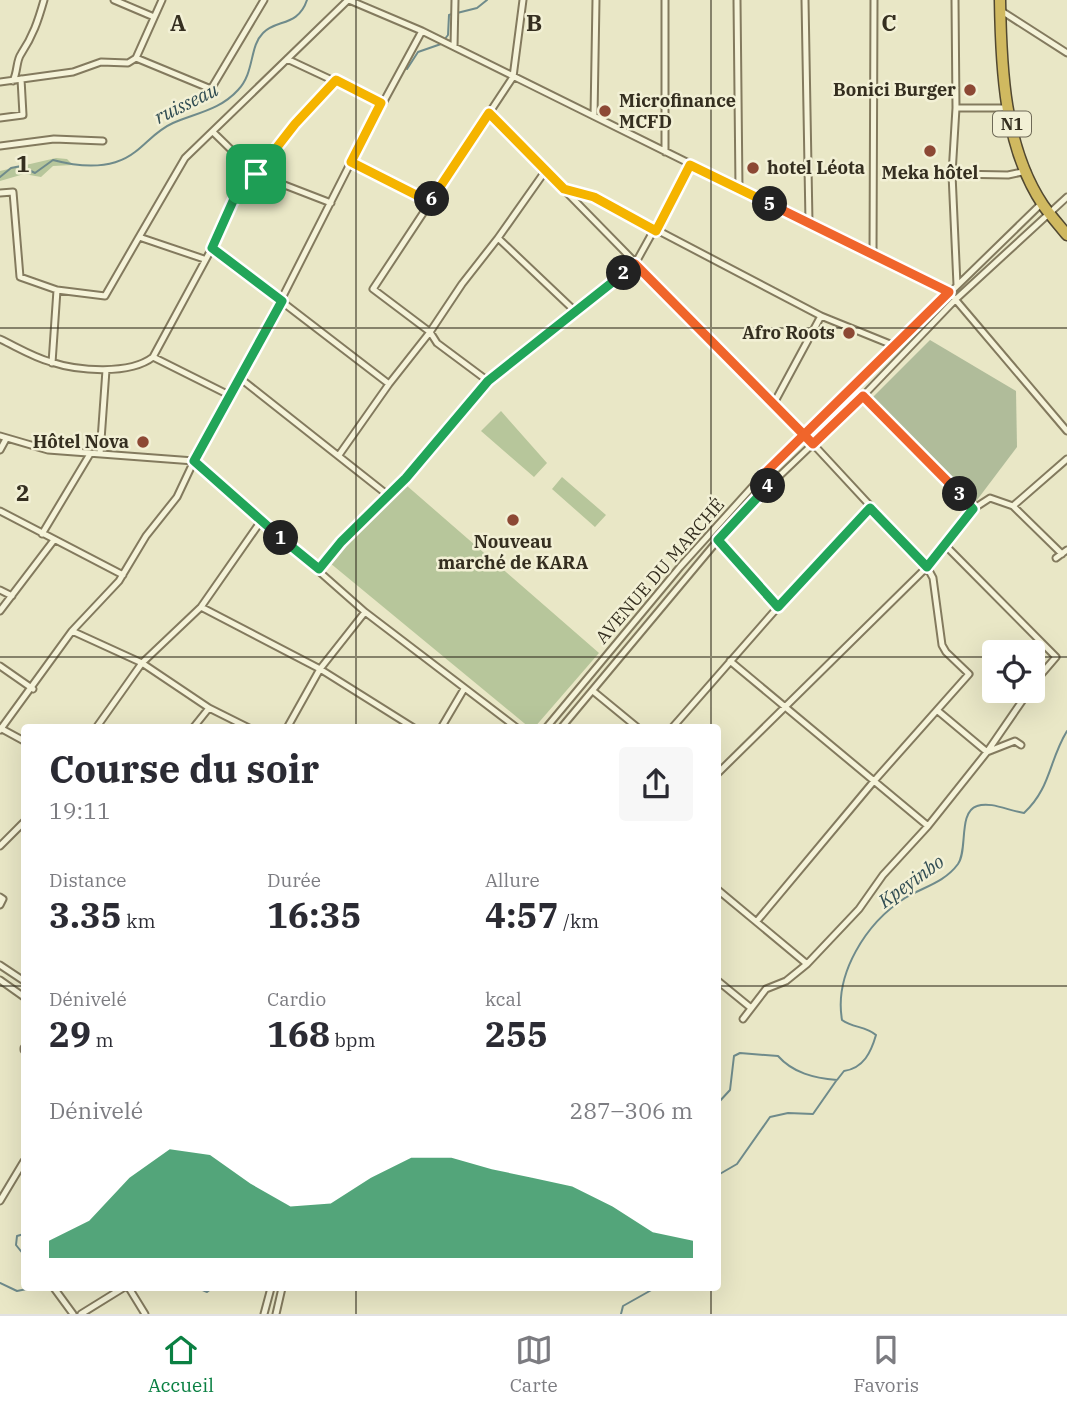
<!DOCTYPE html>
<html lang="fr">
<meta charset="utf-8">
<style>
body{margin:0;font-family:"IBM Plex Serif",serif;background:#f7f7f7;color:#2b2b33;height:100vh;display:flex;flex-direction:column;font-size:26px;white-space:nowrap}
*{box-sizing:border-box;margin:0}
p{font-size:23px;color:#7c7c81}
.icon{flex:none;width:38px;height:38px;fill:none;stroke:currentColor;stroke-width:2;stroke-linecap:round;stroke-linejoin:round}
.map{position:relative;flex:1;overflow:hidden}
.drawer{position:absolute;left:21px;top:724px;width:700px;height:567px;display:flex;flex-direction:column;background:#fff;border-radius:7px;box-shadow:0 7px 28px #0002}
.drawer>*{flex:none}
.controls{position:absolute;left:982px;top:640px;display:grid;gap:14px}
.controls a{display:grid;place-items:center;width:63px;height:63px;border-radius:7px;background:#fff;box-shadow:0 7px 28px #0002;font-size:35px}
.pin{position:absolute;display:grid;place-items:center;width:60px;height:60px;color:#fff;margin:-30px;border-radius:14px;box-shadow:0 4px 10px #0006}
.km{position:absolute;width:35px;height:35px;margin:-18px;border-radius:50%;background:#222;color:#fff;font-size:19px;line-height:35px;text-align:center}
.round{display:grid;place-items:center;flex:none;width:74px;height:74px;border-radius:7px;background:#f7f7f7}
.headline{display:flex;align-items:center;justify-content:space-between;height:119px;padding:0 28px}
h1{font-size:38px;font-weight:700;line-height:52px}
.metrics{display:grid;grid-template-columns:repeat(3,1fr);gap:10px;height:119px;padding:7px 28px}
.metrics div{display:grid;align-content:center}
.metrics b{font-size:35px;font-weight:700}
.metrics small{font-size:19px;font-weight:400}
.metrics p{font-size:19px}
.chart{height:196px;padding:14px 28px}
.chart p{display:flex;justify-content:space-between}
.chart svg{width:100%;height:126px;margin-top:7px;fill:#0b8043;opacity:.7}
.tab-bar{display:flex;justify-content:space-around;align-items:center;height:98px;border-top:2px solid #e1e1e2;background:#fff;font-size:19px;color:#7c7c81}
.tab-bar a{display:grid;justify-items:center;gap:4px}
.tab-bar .on{color:#0b8043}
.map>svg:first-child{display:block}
.green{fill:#b7c69b}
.cemetery{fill:#b0bc9a}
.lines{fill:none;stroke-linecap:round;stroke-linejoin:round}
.stream{stroke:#6f8b8b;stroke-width:2}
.street-casing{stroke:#837a5e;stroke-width:9}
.highway-casing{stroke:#514831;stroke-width:13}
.street{stroke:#f5f3d9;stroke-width:5}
.highway{stroke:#d0b960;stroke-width:10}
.split-1-casing{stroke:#fff;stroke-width:14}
.split-2-casing{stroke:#fff;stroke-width:14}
.split-3-casing{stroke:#fff;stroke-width:14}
.split-4-casing{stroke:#fff;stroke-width:14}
.split-5-casing{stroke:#fff;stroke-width:14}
.split-6-casing{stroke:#fff;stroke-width:14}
.split-7-casing{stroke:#fff;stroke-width:14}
.split-1{stroke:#22a559;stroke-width:9}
.split-2{stroke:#22a559;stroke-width:9}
.split-3{stroke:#f0652b;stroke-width:9}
.split-4{stroke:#22a559;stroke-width:9}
.split-5{stroke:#f0652b;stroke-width:9}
.split-6{stroke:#f5b400;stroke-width:9}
.split-7{stroke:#f5b400;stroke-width:9}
.grid{fill:none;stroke:#352f20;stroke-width:2;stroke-opacity:0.55}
.poi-dot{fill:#8c4834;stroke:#f2f0d5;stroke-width:2.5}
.labels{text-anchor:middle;stroke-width:5;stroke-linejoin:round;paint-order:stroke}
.shield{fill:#f2f0d5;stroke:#6e6956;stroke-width:2}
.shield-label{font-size:16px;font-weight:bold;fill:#352f20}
.poi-label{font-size:18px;font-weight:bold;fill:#352f20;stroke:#f2f0d5;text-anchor:end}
.street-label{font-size:18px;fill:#352f20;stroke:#f2f0d5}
.water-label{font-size:19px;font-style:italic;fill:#314d53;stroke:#f2f0d5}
.grid-label{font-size:23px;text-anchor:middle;font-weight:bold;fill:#352f20;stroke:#f2f0d5;stroke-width:5;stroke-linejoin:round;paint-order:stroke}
</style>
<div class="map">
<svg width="1067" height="1314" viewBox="0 0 1067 1314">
<rect width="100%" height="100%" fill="#e9e7c6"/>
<path class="green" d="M56,158L67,159L73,165L53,166L41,177L24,174L0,181V171Z
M501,411L547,463L534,477L481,431Z
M562,477L606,515L595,527L552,489Z
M406,485L599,653L534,728H530L330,563Z"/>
<path class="cemetery" d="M930,340L1016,391L1017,447L974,504L870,400Z"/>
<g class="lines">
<path class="stream" d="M457,13L477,8L487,0
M444,40L448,35L449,15L452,14
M407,69L418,52L441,44
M0,177L11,168L21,166L35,173L53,160C79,167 112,170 135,152C148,142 157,130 173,123C196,113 220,110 238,90C255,72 249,47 263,33C276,19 298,27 307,0
M718,1103L730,1090L734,1056L740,1053L778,1056C793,1073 814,1078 837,1080L844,1071C864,1068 871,1052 876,1035C866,1026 853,1028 842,1020C834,974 866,923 905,898C923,887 944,883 958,864C968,850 958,812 977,806C991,801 1009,811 1024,813C1051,788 1049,760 1067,731
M718,1175L737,1164L770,1117L788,1113L813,1114L836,1081
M24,1234L17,1236L16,1245L24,1255
M0,1283L17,1291L32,1288
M198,1288L207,1292L212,1288
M621,1314L623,1306L655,1288"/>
<defs>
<path id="street" d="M114,0L154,17
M349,0L422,31L949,292L1067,431
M737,0L739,188
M805,0L809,222
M955,0L956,108L952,174L957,285
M1000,10L1067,53
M454,47L455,0
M136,58L211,89L264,0
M287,59L381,103
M13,81C18,71 16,61 21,54C33,36 38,21 44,0
M0,82L73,72L101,62L128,63L136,58L162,0
M956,108H1008
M489,113L813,444L927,567L933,578L942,645L946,652L969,674L874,781L757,921
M594,116L596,0
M0,118L23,115L21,79
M213,132L256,174L331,203
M0,146L54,139L103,141
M665,152V0
M351,162L430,202
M952,174L1008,175L1027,171
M564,189L594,197L821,316L895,346
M0,193L13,192L20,277L57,290
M139,237L185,158L348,0
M498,238L546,170
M212,248L389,384L430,332L373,289L513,77L523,0
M873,255L874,0
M0,339C17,347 33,357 51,362C78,371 130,375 153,357L212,248L233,201L295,124L336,80
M153,357L229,395
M52,363L57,290L105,296L139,237L204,259
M241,379L389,496
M488,381L437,343L430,332L462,284L498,238L577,313
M863,396L973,509L990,498L1013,506L1062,554
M773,405L821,316
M0,436L48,450L194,461L241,379L351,162L422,31
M0,450L6,439
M100,454L106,370
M339,455L389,384
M1013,506L1067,459
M0,511L123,575
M42,534L90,454
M718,540L778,607
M944,544L1056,657L1032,685
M1056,558L1067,550
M319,569L341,542L406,478L488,381L577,313L635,264L690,165
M0,590L12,596
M201,607L320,669L414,728
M0,611L54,540
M72,631L142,663L201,607L261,521
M730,661L928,826
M0,666L33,689
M593,691L638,728
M938,711L987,752L1015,741L1021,745
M0,728L24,741
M96,728L142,663L209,708L249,728
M193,728L209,708
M287,728L320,669L365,612
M441,728L464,689
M546,728L680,567L763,475L1042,203
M561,728L718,540L771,484L863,396L955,300L1067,197
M672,728L778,607L870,508
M0,730L72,631L119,581L146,536L177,497L194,461L365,612L517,728
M718,773L927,567L973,509
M0,846L24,822
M718,890L807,964
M0,897L3,899L0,905
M0,965L24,981
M0,980L24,997
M718,981L751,1008
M743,1019L766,989L786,981L807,964L859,909L883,875L928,826L987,752L1029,691
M24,1048V1050
M0,1201L24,1161
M54,1288L73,1314
M129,1288L145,1314
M81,1314L123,1288
M264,1314L271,1288
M276,1314L282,1288"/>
<path id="highway" d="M1000,0C1001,67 1004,147 1043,205C1050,215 1059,225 1067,235"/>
</defs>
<use href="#street" class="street-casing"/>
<use href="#highway" class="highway-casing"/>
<use href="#street" class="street"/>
<use href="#highway" class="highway"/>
</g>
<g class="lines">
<defs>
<path id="split-1" d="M256,174L233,201L212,248L282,301L194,461L281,538"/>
<path id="split-2" d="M281,538L319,569L341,542L406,478L488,381L624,273"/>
<path id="split-3" d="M624,273L635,264L813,444L863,396L960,494"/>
<path id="split-4" d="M768,486L718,540L778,607L870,508L927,567L973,509L960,494"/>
<path id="split-5" d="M768,486L771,484L763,475L949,292L770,204"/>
<path id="split-6" d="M432,199L489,113L564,189L594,197L656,231L690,165L770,204"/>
<path id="split-7" d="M256,174L295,124L336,80L381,103L351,162L430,202L432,199"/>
</defs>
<use href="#split-1" class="split-1-casing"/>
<use href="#split-2" class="split-2-casing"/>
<use href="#split-3" class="split-3-casing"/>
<use href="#split-4" class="split-4-casing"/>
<use href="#split-5" class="split-5-casing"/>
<use href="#split-6" class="split-6-casing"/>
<use href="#split-7" class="split-7-casing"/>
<use href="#split-1" class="split-1"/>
<use href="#split-2" class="split-2"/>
<use href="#split-3" class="split-3"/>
<use href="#split-4" class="split-4"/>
<use href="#split-5" class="split-5"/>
<use href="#split-6" class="split-6"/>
<use href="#split-7" class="split-7"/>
</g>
<path class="grid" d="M356,0V728M711,0V728M0,328H1067M0,657H994M1032,657H1067M0,986H24M718,986H1067M356,1288V1314M711,1288V1314"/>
<g class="poi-dot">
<circle cx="970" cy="90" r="7"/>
<circle cx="605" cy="111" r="7"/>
<circle cx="930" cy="151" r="7"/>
<circle cx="753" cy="168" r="7"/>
<circle cx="849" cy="333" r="7"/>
<circle cx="143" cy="442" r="7"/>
<circle cx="513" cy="520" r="7"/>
</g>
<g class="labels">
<rect class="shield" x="993" y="111.5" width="38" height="25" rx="5"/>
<g class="shield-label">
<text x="1012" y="130">N1</text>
</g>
<g class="poi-label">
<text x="956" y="96">Bonici Burger</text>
<text x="619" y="107" text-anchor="start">Microfinance<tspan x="619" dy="21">MCFD</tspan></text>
<text x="767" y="174" text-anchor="start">hotel Léota</text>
<text x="930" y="179" text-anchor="middle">Meka hôtel</text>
<text x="835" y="339">Afro Roots</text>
<text x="129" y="448">Hôtel Nova</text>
<text x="513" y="548" text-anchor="middle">Nouveau<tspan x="513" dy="21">marché de KARA</tspan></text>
</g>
<g class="street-label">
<text transform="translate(660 571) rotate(-49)" y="6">AVENUE DU MARCHÉ</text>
</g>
<g class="water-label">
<text transform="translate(186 103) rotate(-26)" y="7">ruisseau</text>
<text transform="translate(911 881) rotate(-36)" y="7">Kpeyinbo</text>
</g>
</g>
<g class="grid-label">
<text x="178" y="31">A</text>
<text x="534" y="31">B</text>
<text x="889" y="31">C</text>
<text x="23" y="172">1</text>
<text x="23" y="501">2</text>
</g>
</svg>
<div class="controls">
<a><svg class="icon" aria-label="locate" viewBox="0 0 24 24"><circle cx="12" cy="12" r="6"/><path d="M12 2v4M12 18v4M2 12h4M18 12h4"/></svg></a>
</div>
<div class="pin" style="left:256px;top:174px;background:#1e9e55"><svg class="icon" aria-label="arrive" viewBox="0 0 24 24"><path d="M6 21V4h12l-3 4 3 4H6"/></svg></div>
<b class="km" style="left:281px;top:538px">1</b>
<b class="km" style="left:624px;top:273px">2</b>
<b class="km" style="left:960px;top:494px">3</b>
<b class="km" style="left:768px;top:486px">4</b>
<b class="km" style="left:770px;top:204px">5</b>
<b class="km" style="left:432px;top:199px">6</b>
<section class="drawer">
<div class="headline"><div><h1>Course du soir</h1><p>19:11</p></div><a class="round"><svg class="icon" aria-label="share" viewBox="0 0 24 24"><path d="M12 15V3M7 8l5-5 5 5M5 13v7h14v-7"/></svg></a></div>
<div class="metrics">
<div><p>Distance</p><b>3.35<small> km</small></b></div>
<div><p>Durée</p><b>16:35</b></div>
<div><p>Allure</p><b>4:57<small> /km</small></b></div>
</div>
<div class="metrics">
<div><p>Dénivelé</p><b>29<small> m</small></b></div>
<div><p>Cardio</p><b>168<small> bpm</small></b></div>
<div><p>kcal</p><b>255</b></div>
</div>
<div class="chart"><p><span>Dénivelé</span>287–306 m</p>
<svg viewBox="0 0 160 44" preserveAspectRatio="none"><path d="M0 44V38L10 31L20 16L30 6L40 8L50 18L60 26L70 25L80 16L90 9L100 9L110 13L120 16L130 19L140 26L150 35L160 38V44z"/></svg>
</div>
</section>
</div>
<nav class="tab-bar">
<a class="on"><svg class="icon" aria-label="home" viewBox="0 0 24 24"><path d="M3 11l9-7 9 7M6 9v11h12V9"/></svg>Accueil</a>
<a><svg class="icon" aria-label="map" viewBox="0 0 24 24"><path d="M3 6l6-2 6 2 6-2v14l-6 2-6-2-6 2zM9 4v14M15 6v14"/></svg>Carte</a>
<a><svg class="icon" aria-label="saved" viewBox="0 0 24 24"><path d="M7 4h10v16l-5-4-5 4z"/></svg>Favoris</a>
</nav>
